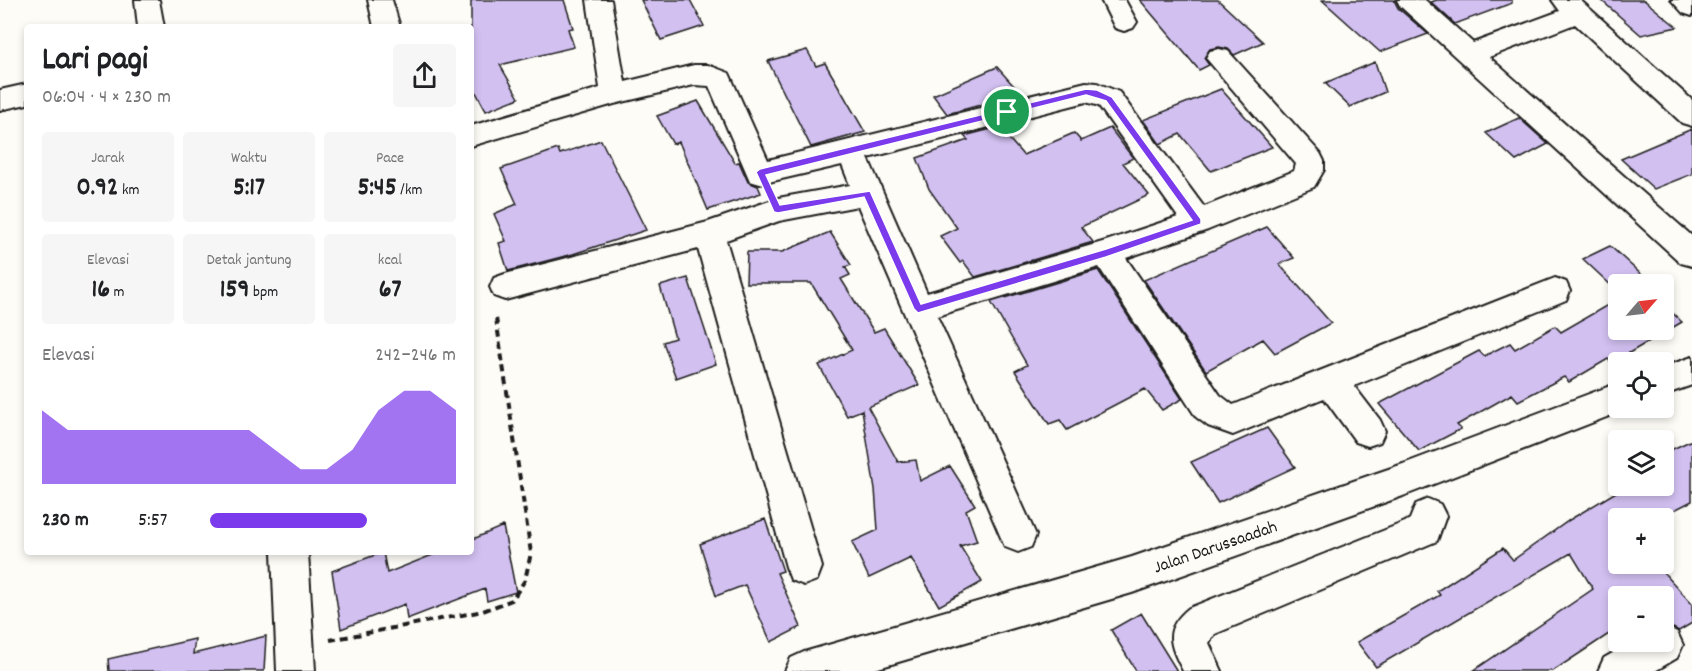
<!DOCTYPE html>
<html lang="id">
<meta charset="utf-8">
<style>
body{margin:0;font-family:Dekko,sans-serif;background:#f6f6f6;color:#202124;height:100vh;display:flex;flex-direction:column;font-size:22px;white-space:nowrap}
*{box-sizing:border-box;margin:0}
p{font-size:20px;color:#757577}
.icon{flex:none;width:33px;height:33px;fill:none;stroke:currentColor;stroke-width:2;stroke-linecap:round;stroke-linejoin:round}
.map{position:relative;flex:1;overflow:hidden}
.sheet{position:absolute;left:24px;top:24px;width:450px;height:531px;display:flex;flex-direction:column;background:#fff;border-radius:6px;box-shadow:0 3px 9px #0003}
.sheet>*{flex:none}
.needle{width:39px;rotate:62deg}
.controls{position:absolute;left:1608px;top:274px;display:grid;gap:12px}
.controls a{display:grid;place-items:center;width:66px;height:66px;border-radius:6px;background:#fff;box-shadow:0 3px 9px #0003;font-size:30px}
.pin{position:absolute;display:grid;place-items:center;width:51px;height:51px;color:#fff;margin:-26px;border:3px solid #fff;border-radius:50%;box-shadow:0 2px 6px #0007}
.round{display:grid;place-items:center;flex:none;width:63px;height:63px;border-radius:6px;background:#f6f6f6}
.headline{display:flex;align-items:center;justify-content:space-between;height:102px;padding:0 18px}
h1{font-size:33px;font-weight:800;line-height:45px}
.metrics{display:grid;grid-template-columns:repeat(3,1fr);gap:9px;height:102px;padding:6px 18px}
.metrics div{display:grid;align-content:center;border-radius:6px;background:#f6f6f6;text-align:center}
.metrics b{font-size:26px;font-weight:800}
.metrics small{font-size:16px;font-weight:400}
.metrics p{font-size:16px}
.chart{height:168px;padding:12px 18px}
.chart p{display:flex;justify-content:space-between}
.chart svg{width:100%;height:108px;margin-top:6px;fill:#7c3aed;opacity:.7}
ul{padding:0 18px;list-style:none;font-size:20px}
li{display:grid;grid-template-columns:96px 72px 1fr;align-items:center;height:45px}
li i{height:15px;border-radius:8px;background:#7c3aed}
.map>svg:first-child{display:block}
.building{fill:#d2c0f1;stroke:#1c1c1c;stroke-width:1.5}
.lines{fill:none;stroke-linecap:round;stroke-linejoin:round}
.minor-casing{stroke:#1c1c1c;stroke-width:4}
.path{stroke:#1c1c1c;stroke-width:4;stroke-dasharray:7 5;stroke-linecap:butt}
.minor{fill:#fdfcf7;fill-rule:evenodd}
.route{fill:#7c3aed;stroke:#fff;stroke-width:1.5;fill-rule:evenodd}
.labels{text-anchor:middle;stroke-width:4.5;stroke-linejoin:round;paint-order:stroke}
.street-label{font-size:18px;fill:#1c1c1c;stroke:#fdfcf7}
</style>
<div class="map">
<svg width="1692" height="671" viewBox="0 0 1692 671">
<rect width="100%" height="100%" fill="#fdfcf7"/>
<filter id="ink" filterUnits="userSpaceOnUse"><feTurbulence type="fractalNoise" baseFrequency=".0167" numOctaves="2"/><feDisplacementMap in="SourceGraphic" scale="12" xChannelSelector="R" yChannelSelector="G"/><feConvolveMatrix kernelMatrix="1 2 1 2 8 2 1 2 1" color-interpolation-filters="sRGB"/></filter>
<g filter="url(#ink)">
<path class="building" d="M471,0H564L573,28L568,29L574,47L500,65L519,98L486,111L471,83Z
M641,0H690L704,26L661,40Z
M1140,0H1218L1263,42L1234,55L1228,49L1219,47L1210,49L1204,58L1209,65L1199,70Z
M1322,0H1394L1398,8L1428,34L1380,52Z
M1437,0H1512V3L1455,24L1431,2Z
M1601,0H1644L1677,27L1641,35Z
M807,50L816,66L825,63L865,132L811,147L768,61Z
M1375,62L1385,92L1350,107L1325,83Z
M997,67L1021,94L947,114L933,95Z
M1221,89L1272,147L1211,171L1180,134L1160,144L1143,120Z
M698,101L735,163L739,162L748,182L758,186L761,193L708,210L679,142L673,144L657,116Z
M1519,118L1548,144L1516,161L1486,133Z
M999,127L1023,155L1074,133L1081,141L1110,128L1133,158L1123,163L1149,195L1081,227L1093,242L975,277L963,261L960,263L940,236L957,228L929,189L917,158L968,140L964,136Z
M1692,129V174L1654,189L1621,159Z
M601,140L646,230L573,254L508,271L499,243L506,241L494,214L517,204L501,169L558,149L560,154Z
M1267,227L1294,258L1279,264L1331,323L1275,353L1263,339L1206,371L1144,280Z
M830,232L851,265L845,267L850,275L841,279L874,332L884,328L919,385L868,407L898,462L916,460L920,481L950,466L975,505L966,510L977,541L960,546L982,582L939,606L911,558L869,578L852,542L878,530L875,489L862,410L847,416L819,365L852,350L811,283H746L747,252H782Z
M1610,246L1644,277L1627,285H1618L1616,290L1583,259Z
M1098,270L1182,399L1162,410L1145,389L1067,430L1060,420L1049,424L1015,371L1027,365L991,302Z
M688,278L716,364L676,378L663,342L675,338L660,286Z
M1618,299V330H1664V305L1682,322L1612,363L1608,359L1569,382L1564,377L1518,401L1512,394L1457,425L1461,429L1419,451L1379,404L1479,351L1484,356L1510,343L1515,349L1555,326L1561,332Z
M1267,428L1295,467L1218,503L1191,462Z
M1692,440V501L1657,519H1616L1618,522V564H1656L1692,604V623L1679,631L1664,624V597H1618V628L1553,671H1473L1593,589L1571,553L1376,667L1357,642L1440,595L1437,591L1503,548L1513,560L1571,519L1626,486H1664V453Z
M765,519L783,571L777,573L801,627L771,642L745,585L716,596L700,544Z
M503,526L516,592L487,601L485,589L407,619L405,604L341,629L332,571L383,552L387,573L440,552H471V540Z
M1141,613L1177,671H1136L1111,630Z
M266,636L264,671H109L108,659L195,639L193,654Z"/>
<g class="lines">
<defs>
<path id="minor" d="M135,0H159L164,27H138Z
M368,0H392L400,27H374Z
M587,0H611L625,82L694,65H708L729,73L768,160L1086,82L1097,83L1119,92L1204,207L1294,171L1296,164L1206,58L1210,51L1219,49L1228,51L1320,153L1324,161V170L1314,187L1208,230L1126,258L1220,395L1233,405L1555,278L1566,282L1570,291L1566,300L1354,386L1380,420L1385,431L1380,442L1368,446L1356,442L1324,398L1233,435L1208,426L1196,417L1099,267L937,316L1036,535L1031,547L1018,552L1005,547L858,206L779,221L726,240L822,567L817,580L804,585L791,580L786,567L698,249L505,300L494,296L490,287L494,278L505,274L708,222L778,198L850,185L842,165L760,184L750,181L709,86L694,85L614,104L471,146V126L600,88ZM1086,102L1099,106L1178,217L1106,241L927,293L868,158Z
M1101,0H1125L1137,22L1133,28L1124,31L1115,28Z
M1397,0H1425L1473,43L1560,11L1552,0H1580L1692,100V126L1682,123L1575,24L1489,57L1692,236V266L1681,263L1400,6Z
M1671,0H1692V16L1683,13Z
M27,84V104L0,110V90Z
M1692,357V385L1664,395V367Z
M1618,383V408H1630L1403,496L1132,593L868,671H785L791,658L804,652L1132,557L1403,464Z
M1428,499L1440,504L1446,516L1437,541L1215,634L1209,643L1222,671H1183C1169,644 1163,629 1189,608L1405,522L1410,519L1416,504Z
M272,552H308L315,671H277Z
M1664,626L1677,632L1683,645L1677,658L1655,671H1598L1604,658L1632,642H1664Z"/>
</defs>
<use href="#minor" class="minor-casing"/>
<path class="path" d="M330,640L483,611L512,600L525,580L531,553L496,318"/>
<use href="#minor" class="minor"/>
</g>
</g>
<path class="route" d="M1086,89L1097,90L1112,97L1201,219V224L1106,257L918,313L914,309L864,197L778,213L774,212L756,172L760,169ZM1086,95L1106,101L1192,220L1106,249L921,304L870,191L780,205L766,175Z"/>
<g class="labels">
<g class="street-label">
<text transform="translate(1215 546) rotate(-19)" y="6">Jalan Darussaadah</text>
</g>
</g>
</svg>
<div class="controls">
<a><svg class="needle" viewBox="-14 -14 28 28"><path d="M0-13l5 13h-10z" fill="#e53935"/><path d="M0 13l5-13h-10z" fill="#757577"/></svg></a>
<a><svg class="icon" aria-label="locate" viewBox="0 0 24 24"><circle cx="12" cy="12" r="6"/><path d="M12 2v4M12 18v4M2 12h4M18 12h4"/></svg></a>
<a><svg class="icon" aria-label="layers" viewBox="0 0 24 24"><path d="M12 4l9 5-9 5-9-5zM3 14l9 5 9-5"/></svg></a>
<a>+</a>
<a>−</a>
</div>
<div class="pin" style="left:1007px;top:112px;background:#1e9e55"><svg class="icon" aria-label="arrive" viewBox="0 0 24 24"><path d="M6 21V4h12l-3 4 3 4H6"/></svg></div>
<section class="sheet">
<div class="headline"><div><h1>Lari pagi</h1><p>06:04 · 4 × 230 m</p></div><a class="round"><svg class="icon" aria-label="share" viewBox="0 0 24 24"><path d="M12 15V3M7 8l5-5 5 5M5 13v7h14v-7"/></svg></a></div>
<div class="metrics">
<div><p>Jarak</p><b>0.92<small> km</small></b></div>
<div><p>Waktu</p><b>5:17</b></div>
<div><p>Pace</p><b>5:45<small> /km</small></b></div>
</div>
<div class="metrics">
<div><p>Elevasi</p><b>16<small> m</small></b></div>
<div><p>Detak jantung</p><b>159<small> bpm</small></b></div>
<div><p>kcal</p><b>67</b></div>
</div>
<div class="chart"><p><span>Elevasi</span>242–246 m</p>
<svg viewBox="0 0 160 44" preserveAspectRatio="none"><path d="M0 44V14L10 22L20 22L30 22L40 22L50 22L60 22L70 22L80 22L90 30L100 38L110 38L120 30L130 14L140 6L150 6L160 14V44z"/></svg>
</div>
<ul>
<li><b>230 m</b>5:57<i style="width:64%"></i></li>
</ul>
</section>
</div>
